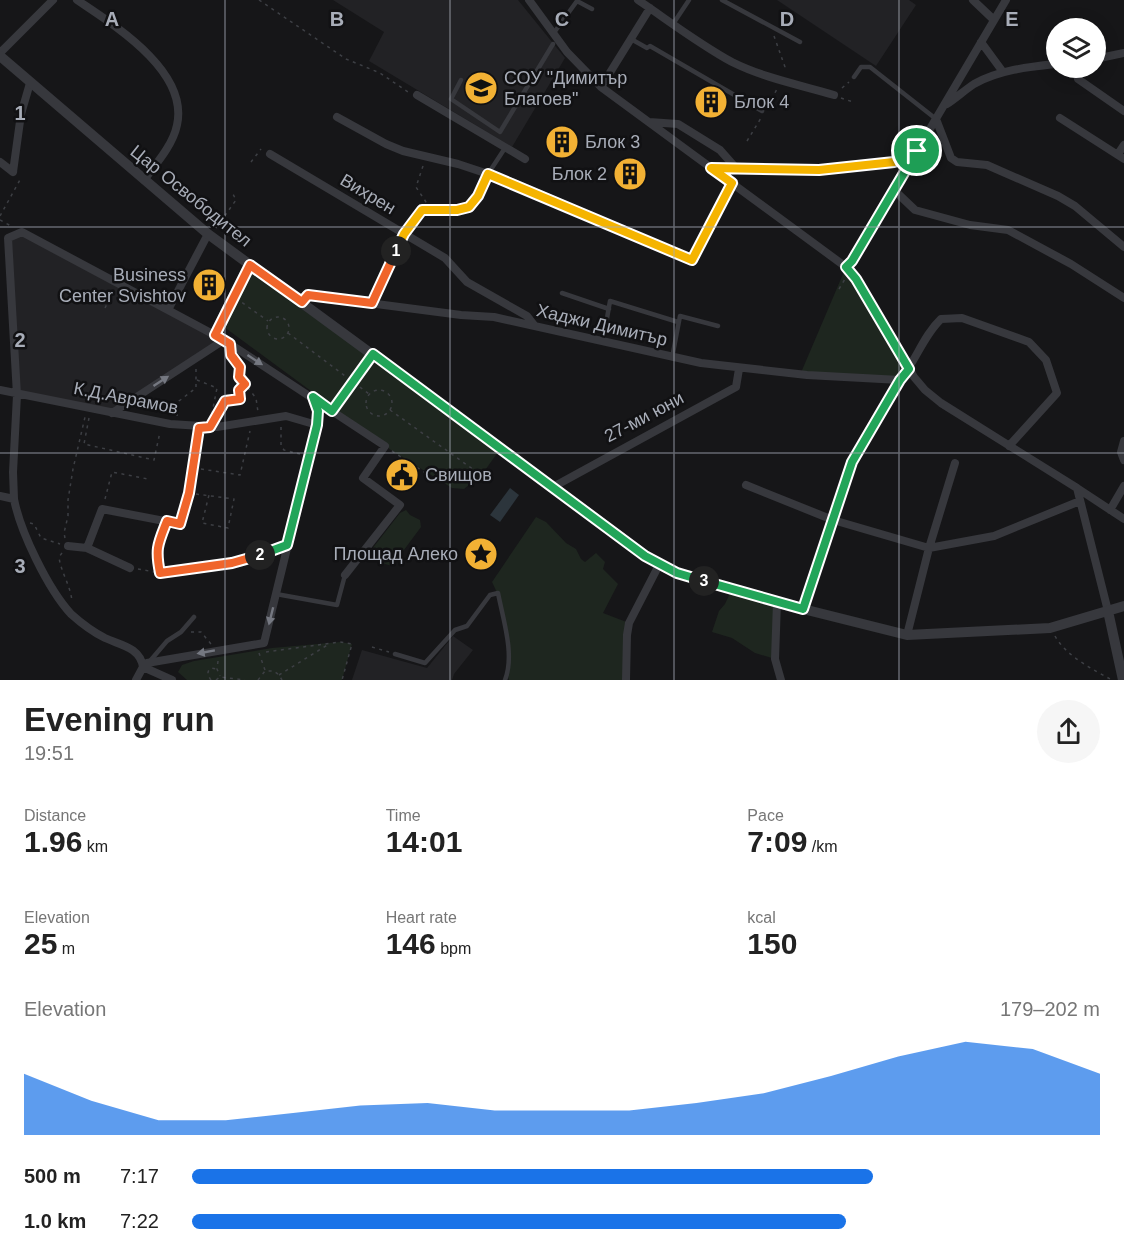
<!DOCTYPE html>
<meta charset="utf-8">
<style>
body{margin:0;font-family:Helvetica,sans-serif;background:#f6f6f6;color:#222;height:100vh;display:flex;flex-direction:column;font-size:22px;white-space:nowrap}
*{box-sizing:border-box;margin:0}
p{font-size:20px;color:#767676}
.icon{flex:none;width:33px;height:33px;fill:none;stroke:currentColor;stroke-width:2;stroke-linecap:round;stroke-linejoin:round}
.map{position:relative;height:680px;overflow:hidden}
.panel{display:flex;flex-direction:column;background:#fff;flex:1}
.panel>*{flex:none}
.buttons{position:absolute;left:1046px;top:18px;display:grid;gap:12px}
.buttons a{display:grid;place-items:center;width:60px;height:60px;border-radius:50%;background:#fff;box-shadow:0 3px 15px #0003;font-size:30px}
.pin{position:absolute;display:grid;place-items:center;width:51px;height:51px;color:#fff;margin:-26px;border:3px solid #fff;border-radius:50%;box-shadow:0 2px 6px #0007}
.km{position:absolute;width:30px;height:30px;margin:-15px;border-radius:50%;background:#222;color:#fff;font-size:16px;line-height:30px;text-align:center}
.round{display:grid;place-items:center;flex:none;width:63px;height:63px;border-radius:32px;background:#f6f6f6}
.summary{display:flex;align-items:center;justify-content:space-between;height:102px;padding:0 24px}
h1{font-size:33px;font-weight:700;line-height:45px}
.stats{display:grid;grid-template-columns:repeat(3,1fr);gap:9px;height:102px;padding:6px 24px}
.stats div{display:grid;align-content:center}
.stats b{font-size:30px;font-weight:700}
.stats small{font-size:16px;font-weight:400}
.stats p{font-size:16px}
.chart{height:168px;padding:12px 24px}
.chart p{display:flex;justify-content:space-between}
.chart svg{width:100%;height:108px;margin-top:6px;fill:#1a73e8;opacity:.7}
ul{padding:0 24px;list-style:none;font-size:20px}
li{display:grid;grid-template-columns:96px 72px 1fr;align-items:center;height:45px}
li i{height:15px;border-radius:8px;background:#1a73e8}
.map>svg:first-child{display:block}
.built{fill:#222225}
.green{fill:#1e261f}
.water{fill:#2c353c}
.lines{fill:none;stroke-linecap:round;stroke-linejoin:round}
.path{stroke:#3d3f44;stroke-width:1.5;stroke-dasharray:3 4.5;stroke-linecap:butt}
.service{stroke:#37383d;stroke-width:4.5}
.minor{stroke:#37383d;stroke-width:8}
.tertiary{stroke:#37383d;stroke-width:10}
.oneway{fill:#757881}
.split-1-casing{stroke:#fff;stroke-width:12}
.split-2-casing{stroke:#fff;stroke-width:12}
.split-3-casing{stroke:#fff;stroke-width:12}
.split-4-casing{stroke:#fff;stroke-width:12}
.split-1{stroke:#f5b400;stroke-width:8}
.split-2{stroke:#f0652b;stroke-width:8}
.split-3{stroke:#22a559;stroke-width:8}
.split-4{stroke:#22a559;stroke-width:8}
.grid{fill:none;stroke:#a8adb8;stroke-width:1.5;stroke-opacity:0.55}
.labels{text-anchor:middle;stroke-width:5;stroke-linejoin:round;paint-order:stroke}
.poi-label{font-size:18px;fill:#a8adb8;stroke:#111113;text-anchor:start}
.street-label{font-size:18px;fill:#a8adb8;stroke:#111113}
.grid-label{font-size:20px;text-anchor:middle;font-weight:bold;fill:#a8adb8;stroke:#111113;stroke-width:5;stroke-linejoin:round;paint-order:stroke}
</style>
<div class="map">
<svg width="1124" height="680" viewBox="0 0 1124 680">
<rect width="100%" height="100%" fill="#161618"/>
<path class="built" d="M333,0H518L565,58L512,147L369,61L384,32Z
M777,0H909L916,5L876,66Z
M22,232L224,340L112,413L17,395L8,238Z
M453,636L473,650L454,674L452,680H352L362,650L427,668Z"/>
<path class="green" d="M846,267L909,369L900,380L800,375Z
M249,272L501,448L483,473L464,489L452,488L391,450L220,324Z
M406,510L410,515L420,520L421,527L392,566L365,558L400,513Z
M536,517L546,522L566,543L576,549L581,559L585,562L596,553L605,562L603,569L618,584L603,613L629,623L626,680H509C505,668 509,654 508,642C507,623 501,599 492,582Z
M732,589L777,602L775,659L755,653L732,638L712,632L719,611L725,604Z
M340,642L352,644L342,680H187L178,672L182,665L194,661L272,648Z"/>
<path class="water" d="M510,488L519,495L500,522L490,515Z"/>
<g class="lines">
<path class="path" d="M259,0L346,59L380,73L408,92
M774,36L785,67L784,71
M573,83L577,76
M842,88L849,82
M841,98L853,102
M768,106L777,89
M747,141L761,118
M251,162L261,149
M423,166L416,187L426,202L435,210
M0,216L21,178
M0,220L11,226
M410,226L422,210C429,211 434,210 441,210C470,209 471,211 484,183
M216,228L236,200L232,192
M839,289L845,279
M230,294L268,321
M375,296L400,243
M105,308L114,290
M267 328a11 11 0 1 1 22 0a11 11 0 1 1-22 0Z
M219,326L245,274
M288,333L369,394
M232,356L240,367L239,377L256,398L258,412
M197,380L217,388L211,418
M366 403a13 13 0 1 1 26 0a13 13 0 1 1-26 0Z
M337,404L367,362
M390,410L481,475
M177,416L179,401L196,388V369
M89,418L84,444L154,460L160,432
M215,418L225,401L240,399L239,390L244,385
M281,427V446L284,450L300,454
M392,451L427,474
M201,469L240,475L250,431
M196,494L234,499L228,528L202,523L209,495
M105,499L112,472L148,479
M30,523L34,524L41,538L60,544
M65,538L64,533L68,516V500L73,469L85,417
M62,553L59,557C61,573 71,586 72,602
M138,569L160,573L222,565
M160,572L156,548L163,531
M191,632H201L211,644
M1055,636C1066,656 1092,669 1112,680
M372,647L389,652
M266,652L340,642L352,644L342,680
M259,653L265,670
M218,661L217,669L220,676
M279,675L329,644
M211,680C208,676 206,672 211,668L217,669
M216,680L220,677L245,680
M258,680L265,671H274L279,675L282,680"/>
<path class="service" d="M722,0L800,42
M673,24L689,0
M553,34L577,1L592,9
M631,39L647,48L650,46L762,111
M854,77L861,67H870L936,119
M461,80L451,99L500,132L553,44
M488,174L505,148
M562,293L609,309
M603,341L610,301L678,322
M672,358L680,316L718,326
M276,594L337,605L345,575
M395,654L425,663L455,630L467,626L490,595L498,593C503,619 515,655 505,680
M150,661L167,641L181,632L194,617"/>
<path class="minor" d="M77,0C114,25 189,71 177,125C173,145 156,164 144,180
M529,0L567,52L601,87L846,267L856,279L914,377L925,390L941,403L1077,488L1108,611
M638,0C669,21 699,44 732,62C764,78 800,85 834,95
M973,0L994,20
M981,42L1003,72
M0,53L53,0
M1095,59L1124,53
M1076,68L1078,79L1124,111
M601,87L650,8
M417,95L525,159
M947,104C956,98 965,90 974,84C999,70 1028,67 1056,64
M337,117L386,144L403,151L458,164L512,182L692,260L733,183
M1060,118L1124,159
M936,119L951,158L957,162L987,165L1058,196L1075,206L1124,247
M649,122L678,124L720,150L735,167
M270,154L445,258L467,282L527,316L534,325
M1118,154L1124,145
M0,162L13,172
M712,168L819,170L894,162L917,151
M13,172L21,114L30,83
M894,190L915,210L970,225L1008,230L1071,264L1124,298
M846,267L852,261L1006,0
M302,302L307,295L461,315L494,317L701,363L807,375L900,380
M168,310L208,234
M0,390L170,424L217,427L286,416L317,425
M112,413L224,340
M1124,441L1121,452L1124,460
M746,485L833,520L929,548L994,536L1080,501
M553,487L736,387L739,369
M1077,488L1124,519
M0,496L14,499C20,531 48,589 71,614C81,623 93,632 105,638C120,645 140,647 143,667
M14,499L13,472L17,395L8,238L22,232L224,340L385,446L363,478L400,505L345,575
M1110,510L1124,486
M68,546L87,548L130,568
M87,548L102,509L180,524L193,468L199,428
M232,563L287,545
M777,602L775,659L781,680
M803,609L852,462L900,380C916,361 923,336 941,319L962,318L1029,342L1046,360L1057,393L1009,446
M907,635L929,548L955,463
M143,667L172,680
M136,680L143,667L147,663L264,643L317,425L319,411L313,398
M626,680L627,635L629,623L659,565"/>
<path class="tertiary" d="M0,56L208,234L659,565L677,573L803,609L907,635L1050,628L1124,606
M1108,611L1123,680"/>
</g>
<defs><path id="oneway-solid" d="M-6-.8H1V-3.2L6.5 0L1 3.2V.8H-6Z" transform="scale(1.5)"/></defs>
<g class="oneway">
<use href="#oneway-solid" transform="translate(255 360) rotate(33)"/>
<use href="#oneway-solid" transform="translate(161 381) rotate(-33)"/>
<use href="#oneway-solid" transform="translate(271 616) rotate(104)"/>
<use href="#oneway-solid" transform="translate(206 652) rotate(170)"/>
</g>
<g class="lines">
<defs>
<path id="split-1" d="M396,251L404,234L422,210H457L469,207L478,196L488,174L692,260L732,183L711,168L819,170L894,162L917,151"/>
<path id="split-2" d="M260,555L232,563L160,573C155,548 158,544 167,521L180,524L189,493L199,428L210,427L225,401L240,399L239,390L245,384L239,377L240,367L231,355L230,344L215,335L250,265L302,302L308,295L372,303L396,251"/>
<path id="split-3" d="M260,555L287,545L317,425L318,411L313,397L332,411L373,354L645,556L677,573L704,581"/>
<path id="split-4" d="M704,581L803,609L852,462L900,380L909,369L856,279L846,267L852,261L917,151"/>
</defs>
<use href="#split-1" class="split-1-casing"/>
<use href="#split-2" class="split-2-casing"/>
<use href="#split-3" class="split-3-casing"/>
<use href="#split-4" class="split-4-casing"/>
<use href="#split-1" class="split-1"/>
<use href="#split-2" class="split-2"/>
<use href="#split-3" class="split-3"/>
<use href="#split-4" class="split-4"/>
</g>
<path class="grid" d="M225,0V680M450,0V680M674,0V680M899,0V680M0,227H1124M0,453H1124"/>
<defs>
<symbol id="school-disc" viewBox="-11 -11 22 22"><circle r="9.5" fill="#f2b134" stroke="#111113"/><path d="M0-5L7-2L0 1L-7-2ZM-4 1L0 2.5L4 1V4Q0 6-4 4Z" fill="#111"/></symbol>
<symbol id="building-disc" viewBox="-11 -11 22 22"><circle r="9.5" fill="#f2b134" stroke="#111113"/><path d="M-4-6H4V6H1V3H-1V6H-4ZM-2.5-4.3h1.7v1.8h-1.7ZM.8-4.3h1.7v1.8H.8ZM-2.5-1h1.7V.8h-1.7ZM.8-1h1.7V.8H.8Z" fill="#111"/></symbol>
<symbol id="civic-disc" viewBox="-11 -11 22 22"><circle r="9.5" fill="#f2b134" stroke="#111113"/><path d="M-.6-6.5H3V-4.5H.6V-3L4-1V1h2V6H-6V1h2V-1L-.6-3ZM-1.2 2.5V6h2.4V2.5Z" fill="#111"/></symbol>
<symbol id="sight-disc" viewBox="-11 -11 22 22"><circle r="9.5" fill="#f2b134" stroke="#111113"/><path d="M0-6L1.8-2.2L6-1.7L2.9 1.2L3.7 5.4L0 3.3L-3.7 5.4L-2.9 1.2L-6-1.7L-1.8-2.2Z" fill="#111"/></symbol>
</defs>
<g fill-rule="evenodd">
<use href="#school-disc" x="462" y="69" width="38" height="38"/>
<use href="#building-disc" x="692" y="83" width="38" height="38"/>
<use href="#building-disc" x="543" y="123" width="38" height="38"/>
<use href="#building-disc" x="611" y="155" width="38" height="38"/>
<use href="#building-disc" x="190" y="266" width="38" height="38"/>
<use href="#civic-disc" x="383" y="456" width="38" height="38"/>
<use href="#sight-disc" x="462" y="535" width="38" height="38"/>
</g>
<g class="labels">
<g class="poi-label">
<text x="504" y="84">СОУ "Димитър<tspan x="504" dy="21">Благоев"</tspan></text>
<text x="734" y="108">Блок 4</text>
<text x="585" y="148">Блок 3</text>
<text x="607" y="180" text-anchor="end">Блок 2</text>
<text x="186" y="281" text-anchor="end">Business<tspan x="186" dy="21">Center Svishtov</tspan></text>
<text x="425" y="481">Свищов</text>
<text x="458" y="560" text-anchor="end">Площад Алеко</text>
</g>
<g class="street-label">
<text transform="translate(368 194) rotate(31)" y="6">Вихрен</text>
<text transform="translate(191 196) rotate(39)" y="6">Цар Освободител</text>
<text transform="translate(602 325) rotate(13)" y="6">Хаджи Димитър</text>
<text transform="translate(126 398) rotate(11)" y="6">К.Д.Аврамов</text>
<text transform="translate(644 417) rotate(-28)" y="6">27-ми юни</text>
</g>
</g>
<g class="grid-label">
<text x="112" y="26">A</text>
<text x="337" y="26">B</text>
<text x="562" y="26">C</text>
<text x="787" y="26">D</text>
<text x="1012" y="26">E</text>
<text x="20" y="120">1</text>
<text x="20" y="347">2</text>
<text x="20" y="573">3</text>
</g>
</svg>
<div class="buttons">
<a><svg class="icon" aria-label="layers" viewBox="0 0 24 24"><path d="M12 4l9 5-9 5-9-5zM3 14l9 5 9-5"/></svg></a>
</div>
<div class="pin" style="left:917px;top:151px;background:#1e9e55"><svg class="icon" aria-label="arrive" viewBox="0 0 24 24"><path d="M6 21V4h12l-3 4 3 4H6"/></svg></div>
<b class="km" style="left:396px;top:251px">1</b>
<b class="km" style="left:260px;top:555px">2</b>
<b class="km" style="left:704px;top:581px">3</b>
</div>
<section class="panel">
<div class="summary"><div><h1>Evening run</h1><p>19:51</p></div><a class="round"><svg class="icon" aria-label="share" viewBox="0 0 24 24"><path d="M12 15V3M7 8l5-5 5 5M5 13v7h14v-7"/></svg></a></div>
<div class="stats">
<div><p>Distance</p><b>1.96<small> km</small></b></div>
<div><p>Time</p><b>14:01</b></div>
<div><p>Pace</p><b>7:09<small> /km</small></b></div>
</div>
<div class="stats">
<div><p>Elevation</p><b>25<small> m</small></b></div>
<div><p>Heart rate</p><b>146<small> bpm</small></b></div>
<div><p>kcal</p><b>150</b></div>
</div>
<div class="chart"><p><span>Elevation</span>179–202 m</p>
<svg viewBox="0 0 160 44" preserveAspectRatio="none"><path d="M0 44V19L10 30L20 38L30 38L40 35L50 32L60 31L70 34L80 34L90 34L100 31L110 27L120 20L130 12L140 6L150 9L160 19V44z"/></svg>
</div>
<ul>
<li><b>500 m</b>7:17<i style="width:75%"></i></li>
<li><b>1.0 km</b>7:22<i style="width:72%"></i></li>
</ul>
</section>
